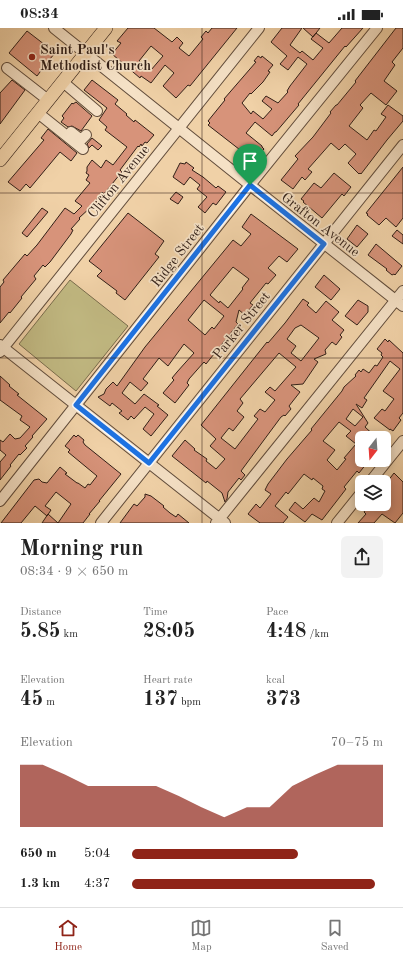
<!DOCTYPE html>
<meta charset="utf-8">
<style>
body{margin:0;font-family:"Old Standard TT",serif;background:#f2f2f2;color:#222;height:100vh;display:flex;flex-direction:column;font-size:15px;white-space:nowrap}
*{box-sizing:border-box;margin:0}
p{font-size:13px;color:#767676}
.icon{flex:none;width:22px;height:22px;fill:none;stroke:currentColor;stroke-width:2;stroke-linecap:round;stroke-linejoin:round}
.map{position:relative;height:495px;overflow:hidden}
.details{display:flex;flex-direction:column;background:#fff;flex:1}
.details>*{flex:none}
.needle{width:26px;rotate:197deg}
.controls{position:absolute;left:355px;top:403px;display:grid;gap:8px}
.controls a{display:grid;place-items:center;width:36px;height:36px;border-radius:6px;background:#fff;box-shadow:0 2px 10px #0003;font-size:20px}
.pin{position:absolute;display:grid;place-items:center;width:34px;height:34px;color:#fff;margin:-41px -17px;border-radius:50% 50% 50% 0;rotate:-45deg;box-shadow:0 0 4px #0007}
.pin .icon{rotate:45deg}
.round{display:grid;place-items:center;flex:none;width:42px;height:42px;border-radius:6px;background:#f2f2f2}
.summary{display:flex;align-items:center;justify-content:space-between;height:68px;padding:0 20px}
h1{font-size:22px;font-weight:700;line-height:30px}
.metrics{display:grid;grid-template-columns:repeat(3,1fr);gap:6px;height:68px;padding:4px 20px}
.metrics div{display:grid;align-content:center}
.metrics b{font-size:20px;font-weight:700}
.metrics small{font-size:11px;font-weight:400}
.metrics p{font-size:11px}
.chart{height:112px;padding:8px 20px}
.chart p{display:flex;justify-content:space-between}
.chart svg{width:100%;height:72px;margin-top:4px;fill:#8f2418;opacity:.7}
ul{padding:0 20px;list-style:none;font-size:13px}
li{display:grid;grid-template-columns:64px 48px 1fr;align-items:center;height:30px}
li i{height:10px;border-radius:5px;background:#8f2418}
.status{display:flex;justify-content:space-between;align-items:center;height:28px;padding:0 20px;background:#fff;direction:ltr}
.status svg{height:11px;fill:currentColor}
.tab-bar{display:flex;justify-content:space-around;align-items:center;height:56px;border-top:1px solid #e0e0e0;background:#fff;font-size:11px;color:#767676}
.tab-bar a{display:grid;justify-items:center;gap:2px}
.tab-bar .on{color:#8f2418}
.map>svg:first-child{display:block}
.green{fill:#c1b982;stroke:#796c4c}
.building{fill:#d7937a;stroke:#311f17;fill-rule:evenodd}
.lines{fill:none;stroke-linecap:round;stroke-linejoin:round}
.minor-casing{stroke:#614c3b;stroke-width:12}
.major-casing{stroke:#311f17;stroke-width:14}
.minor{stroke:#f5e1c6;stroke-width:10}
.major{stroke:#f0d1a7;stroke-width:13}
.route-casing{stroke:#fff;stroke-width:8}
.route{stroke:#1a73e8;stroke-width:5}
.grid{fill:none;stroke:#311f17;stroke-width:1;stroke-opacity:0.55}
.poi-dot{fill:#8f2418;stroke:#f5e1c6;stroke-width:1.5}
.labels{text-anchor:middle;stroke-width:3.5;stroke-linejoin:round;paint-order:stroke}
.poi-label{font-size:14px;font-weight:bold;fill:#311f17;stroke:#f5e1c6;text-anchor:start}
.street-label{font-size:14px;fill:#311f17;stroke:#f5e1c6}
</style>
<div class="status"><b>08:34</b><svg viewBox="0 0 49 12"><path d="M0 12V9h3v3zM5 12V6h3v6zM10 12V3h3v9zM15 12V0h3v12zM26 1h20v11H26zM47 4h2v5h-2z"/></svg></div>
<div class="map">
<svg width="403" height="495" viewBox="0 0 403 495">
<rect width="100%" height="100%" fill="#f0d1a7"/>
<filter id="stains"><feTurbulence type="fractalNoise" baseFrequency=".005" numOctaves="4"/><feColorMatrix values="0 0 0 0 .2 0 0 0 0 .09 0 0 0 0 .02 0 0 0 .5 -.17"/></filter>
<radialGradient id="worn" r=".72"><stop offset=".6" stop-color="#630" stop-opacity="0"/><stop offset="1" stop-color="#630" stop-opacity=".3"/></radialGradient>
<path class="green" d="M70,252L128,298L76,363L19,316Z"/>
<path class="building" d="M128,0H154L172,14L177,9L183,15L179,20L189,28L203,11L201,9L206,3L208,5L212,0H237L190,58L188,57L176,70L163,58L174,45L165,37L151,55L141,48L140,50L112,26L121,15L117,13ZM151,18L163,28L151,42L139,33Z
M282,0H302L290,17L300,25L302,23L313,32L323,20L311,11L316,5L329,15L342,0H363L346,19L345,18L298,76L299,77L276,104H275L272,108L255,94L246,105L262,118V119L264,121L256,130H255L253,132L208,97L210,95L208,93L225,72L224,71L256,34L254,33L258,28L261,30L262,28L273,37L268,43L270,44L263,54L251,66L250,65L242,75L251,86L253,83L263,91L272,81L262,73L266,68L278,75L288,64L287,63L290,58L307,36L298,29L288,42L280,36L287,28L271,14Z
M303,0H320L313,9Z
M396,0H403V20L392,34L395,37L384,53L397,63L386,77L371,65L360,77L363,80L349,98L367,112L374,102L376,103L386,89L381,86L388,77L403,88V93L387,112L361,146L360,145L359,146L348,135L356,126L345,116L339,122L331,115L308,141L312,144L305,152L302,149L293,161L281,152L298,131L295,128L313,109L331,85L330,84L336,77H337L356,54L355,53Z
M27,3L49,20L50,19L56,24L49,32L50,35L46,40H43L37,48L9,25Z
M12,52L25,62L0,96V65Z
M92,52L118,72L115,76L127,86L126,87L134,94L135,92L154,107L147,115L145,114L142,118L141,116L139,119L138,118L120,142L122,144L116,151L104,166L102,164L92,178L79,190L80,191L71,201L73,202L71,206L50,234L45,239L43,237L34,248L36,251L21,269L22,270L10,285L9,284L0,295V259L4,254L3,252L25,226L27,228L37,217L65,180L74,186L82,178L75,173L90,155L86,152L89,147L86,145L87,143V139L92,132L101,140L106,132L113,137L127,119L105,102L107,99L99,92L107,80L84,62Z
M76,74L92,88L81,103L72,98L68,99L61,94L64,90L62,88L72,75L73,76Z
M48,101L77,125L71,133L60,124L30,160L26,156L20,163L8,154L44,112L41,110Z
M92,110L102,118L98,122L92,117L89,120L87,116Z
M186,134L194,140L192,142L203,149L216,160L218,158L226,164L216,177L213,175L205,185L198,179L207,169L197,161L200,157L190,149L184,157L173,149L180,135L185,136Z
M403,139V190L396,199L386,190L379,197L367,187L368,186L366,185Z
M334,145L351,159L344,168L342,166L322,190L303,174L304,173L301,171L314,155L321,160Z
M176,164L183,169L178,176L170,171Z
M42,180L48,184L27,209L22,205Z
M128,185L164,213L155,226L159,229L125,272L116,265L117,263L97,248L102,243L89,233Z
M251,186L298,221L287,234L279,228L268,240L276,247L268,256L266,255L250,275L253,277L245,287L239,282L236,294L238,296L206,336L204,334L189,351L187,355L189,357L175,375L163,365L174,352L172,350L177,344L194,325L184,316L168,338L159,330L143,351L148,355L141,363L130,354L122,365L135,376L144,366L159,377L157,378L168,387L151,408L143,401L154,386L145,379L134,391L131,388L128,392L119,385L122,383L112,375L110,378L98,369L104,366L106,361L113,354L117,358L145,319L233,212L241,218L251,206L242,199ZM233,239L249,251L242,260L243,261L228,280L220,273L219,275L210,267ZM204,272L224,288L214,301L212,299L205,307L188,292Z
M357,197L368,206L357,219L347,211Z
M397,202L403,207V216L392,208Z
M376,216L402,238L395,247L394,246L392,247L386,242L387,241L368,227Z
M324,247L340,261L331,272L315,259Z
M303,271L309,275L307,277L316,285L326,273L339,284L332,292L344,302L340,307L342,309L336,317L332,314L325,322L326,326L314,331L318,334L303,356L291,357L300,364L289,378L291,381L285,388L284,387L281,389L241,443L245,447L241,452L239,450L228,464L227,471L225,474L222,465L207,453L206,455L172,428L185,412L195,421L194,422L207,431L206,433L216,441L225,431L210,418L216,411L201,397L267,314L268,315L285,295ZM301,297L319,310L301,333L291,325L296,318L287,311L295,300ZM279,325L296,339L275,363L270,359L265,364L275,372L265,384L260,381L254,388L258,391L235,421L221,410L229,400L233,403L244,389L237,383L243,375L240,371Z
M358,272L368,278V284L357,297L345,288Z
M385,311L388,314L389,312L403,325V385L399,390L401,392L393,403L390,401V402L374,390L382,381L385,383L394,371L383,363L400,341L390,333L364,370L367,372L362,380L356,376L368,395L365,399L377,410H362V432L367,435L359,445L357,443L344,459L346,461L322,492L312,486L305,494L289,482L295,474L303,481L314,470L319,474L325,463L322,461L323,458L313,450L312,452L304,446L288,466L286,464L275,478L288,489L283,495H260L248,486L256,476L260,480L271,466L265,462L268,456L287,431L312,402L311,401L342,363L344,359L356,348L355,347L359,342L361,344L363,341L369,345L375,337L377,338L383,329L381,327L382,325L377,321ZM353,381L363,389L355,398L346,391ZM339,394L351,403L346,408L356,416L344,430L346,431L337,442L327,432L335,422L323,413Z
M0,348L10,357L9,358L19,366L17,367L47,391L32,408L33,409L25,418L27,420L20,427L19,426L10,437L11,438L0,452V434L6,427L0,422V412L3,414L10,406L15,411L20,410L30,399L20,392L22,388L0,372Z
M74,407L76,409L78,407L84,412L83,414L85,417L121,446L99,473H100L89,486H90L83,495H42L48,486L58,495L71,476L56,464L45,478L51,482L47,488L35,478L21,495H1L34,452L39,451L42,454L47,455L60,439L67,445L65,446L77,455H78L85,460L88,456L90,457L97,448L68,424L70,422L65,418Z
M394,445L403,454V485L395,495L382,486L374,495H358L366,486L364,484L370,476H384V458Z
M145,466L151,468L164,478L163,479L170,485L176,489L178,486L189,495H120L134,476L137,478L145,469Z"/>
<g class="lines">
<defs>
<path id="minor" d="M54,0L250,157L403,278
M7,40L48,72
M63,54L97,83
M38,85L83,121
M71,104L81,112L86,107
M0,317L225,495
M0,324L259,0
M370,454L403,413
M0,473L250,157L377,0
M101,495L403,117
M216,495L403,263
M337,495L362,464"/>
<path id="major" d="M0,132L106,0"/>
</defs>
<use href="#minor" class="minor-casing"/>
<use href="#major" class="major-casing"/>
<use href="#minor" class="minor"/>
<use href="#major" class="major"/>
</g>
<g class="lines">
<defs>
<path id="route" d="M250,157L324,216L149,435L76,377Z"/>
</defs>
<use href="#route" class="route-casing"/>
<use href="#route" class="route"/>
</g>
<path class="grid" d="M202,0V495M0,165H403M0,330H403"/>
<circle class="poi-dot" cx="32" cy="29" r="4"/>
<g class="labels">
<g class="poi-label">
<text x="40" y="26">Saint Paul's<tspan x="40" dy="16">Methodist Church</tspan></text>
</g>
<g class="street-label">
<text transform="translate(118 153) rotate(-51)" y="5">Clifton Avenue</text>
<text transform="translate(321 196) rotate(38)" y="5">Grafton Avenue</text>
<text transform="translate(177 227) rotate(-52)" y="5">Ridge Street</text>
<text transform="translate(241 297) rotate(-51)" y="5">Parker Street</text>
</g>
</g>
<rect width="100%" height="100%" filter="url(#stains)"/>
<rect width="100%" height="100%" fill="url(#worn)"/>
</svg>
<div class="controls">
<a><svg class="needle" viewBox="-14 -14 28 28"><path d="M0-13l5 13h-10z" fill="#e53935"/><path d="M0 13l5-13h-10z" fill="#767676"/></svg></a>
<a><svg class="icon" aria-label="layers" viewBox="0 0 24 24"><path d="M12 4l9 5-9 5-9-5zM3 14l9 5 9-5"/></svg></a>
</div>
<div class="pin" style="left:250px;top:157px;background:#1e9e55"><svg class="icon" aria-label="arrive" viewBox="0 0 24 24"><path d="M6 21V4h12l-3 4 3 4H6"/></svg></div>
</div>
<section class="details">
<div class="summary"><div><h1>Morning run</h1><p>08:34 · 9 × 650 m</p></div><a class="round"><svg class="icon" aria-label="share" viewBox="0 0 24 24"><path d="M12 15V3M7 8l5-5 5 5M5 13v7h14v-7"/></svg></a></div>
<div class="metrics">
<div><p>Distance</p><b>5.85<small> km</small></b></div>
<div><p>Time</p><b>28:05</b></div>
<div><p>Pace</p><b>4:48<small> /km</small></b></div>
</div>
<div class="metrics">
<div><p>Elevation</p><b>45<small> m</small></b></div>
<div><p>Heart rate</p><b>137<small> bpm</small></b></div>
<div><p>kcal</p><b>373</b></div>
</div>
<div class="chart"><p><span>Elevation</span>70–75 m</p>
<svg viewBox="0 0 160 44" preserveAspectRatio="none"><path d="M0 44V6L10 6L20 12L30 19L40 19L50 19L60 19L70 25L80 32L90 38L100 32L110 32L120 19L130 12L140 6L150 6L160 6V44z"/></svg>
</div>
<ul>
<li><b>650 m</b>5:04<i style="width:66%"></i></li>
<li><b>1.3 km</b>4:37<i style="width:97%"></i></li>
</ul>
</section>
<nav class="tab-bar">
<a class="on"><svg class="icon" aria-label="home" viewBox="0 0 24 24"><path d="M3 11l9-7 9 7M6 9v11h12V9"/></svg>Home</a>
<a><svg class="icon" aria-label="map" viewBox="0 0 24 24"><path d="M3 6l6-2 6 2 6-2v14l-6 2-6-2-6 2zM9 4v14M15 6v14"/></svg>Map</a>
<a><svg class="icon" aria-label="saved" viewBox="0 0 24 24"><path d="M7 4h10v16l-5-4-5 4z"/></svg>Saved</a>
</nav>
